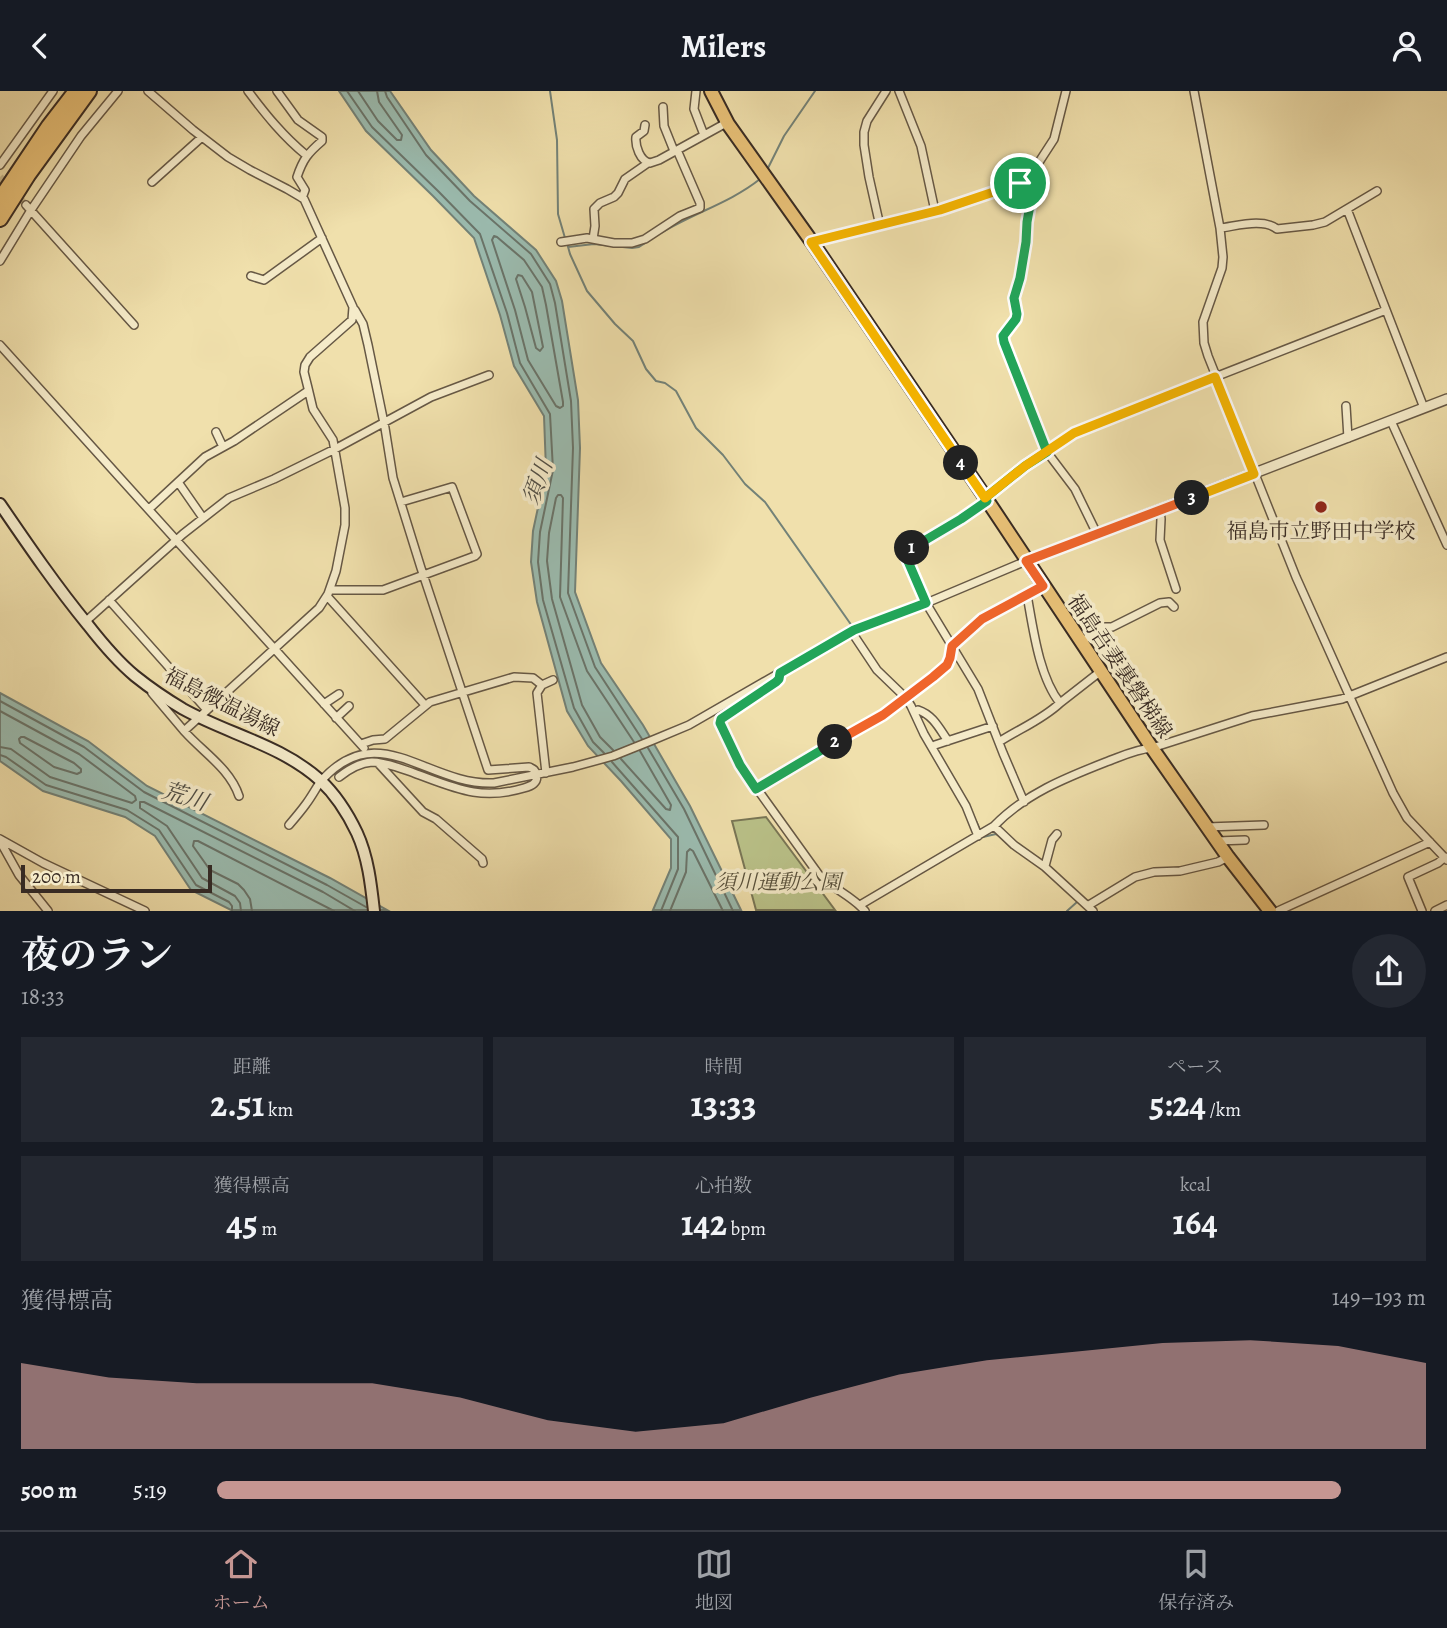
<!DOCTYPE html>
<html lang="ja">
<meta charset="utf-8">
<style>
body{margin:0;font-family:Alegreya,"Noto Serif JP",serif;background:#242831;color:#f1f3f6;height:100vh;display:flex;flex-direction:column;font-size:26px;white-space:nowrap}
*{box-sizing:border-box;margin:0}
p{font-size:23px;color:#9ea1a6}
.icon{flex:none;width:38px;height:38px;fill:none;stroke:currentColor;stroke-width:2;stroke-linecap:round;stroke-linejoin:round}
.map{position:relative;height:820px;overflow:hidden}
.panel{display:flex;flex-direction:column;background:#171b24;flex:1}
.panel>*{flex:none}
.scale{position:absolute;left:21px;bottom:18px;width:191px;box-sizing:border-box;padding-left:7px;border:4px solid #382b23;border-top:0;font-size:19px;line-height:24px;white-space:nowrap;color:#382b23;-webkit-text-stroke:5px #f5ebc9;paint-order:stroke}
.pin{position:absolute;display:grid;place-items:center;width:60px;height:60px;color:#fff;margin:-30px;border:4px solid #fff;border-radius:50%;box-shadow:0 2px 7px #0007}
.km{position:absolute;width:35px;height:35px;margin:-18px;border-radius:50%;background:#222;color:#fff;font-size:19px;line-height:35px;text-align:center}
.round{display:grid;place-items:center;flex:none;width:74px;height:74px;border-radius:37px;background:#242831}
.overview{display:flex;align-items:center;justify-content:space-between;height:119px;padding:0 21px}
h1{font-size:38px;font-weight:700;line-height:52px}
.stats{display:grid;grid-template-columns:repeat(3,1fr);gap:10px;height:119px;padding:7px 21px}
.stats div{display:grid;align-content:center;border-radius:0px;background:#242831;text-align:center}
.stats b{font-size:35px;font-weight:700}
.stats small{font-size:19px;font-weight:400}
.stats p{font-size:19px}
.chart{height:196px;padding:14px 21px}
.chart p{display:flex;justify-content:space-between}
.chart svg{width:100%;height:126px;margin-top:7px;fill:#c59692;opacity:.7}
ul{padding:0 21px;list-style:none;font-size:23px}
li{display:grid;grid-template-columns:112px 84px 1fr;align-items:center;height:52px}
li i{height:18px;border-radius:9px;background:#c59692}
header{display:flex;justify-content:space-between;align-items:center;height:91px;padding:0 21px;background:#171b24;font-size:32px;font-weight:700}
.menu{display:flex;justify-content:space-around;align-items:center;height:98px;border-top:2px solid #363941;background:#171b24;font-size:19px;color:#9ea1a6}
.menu a{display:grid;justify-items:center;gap:4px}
.menu .on{color:#c59692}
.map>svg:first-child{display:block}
.green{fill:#bac289;stroke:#797656;stroke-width:2}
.water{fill:#9bbcb0;stroke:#738278;stroke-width:2}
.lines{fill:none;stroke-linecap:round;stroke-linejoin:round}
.shore{stroke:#6a746a;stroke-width:2}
.stream{stroke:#738278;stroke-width:2}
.minor-tunnel{stroke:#cbbc91;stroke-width:7;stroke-dasharray:7 3.5;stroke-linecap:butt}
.minor-casing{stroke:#665845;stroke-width:10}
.tertiary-casing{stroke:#665845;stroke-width:12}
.secondary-casing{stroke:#382b23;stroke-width:14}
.primary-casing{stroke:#382b23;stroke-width:16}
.motorway-casing{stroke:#382b23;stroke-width:18}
.minor{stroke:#f5ebc9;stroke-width:7}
.tertiary{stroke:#f5ebc9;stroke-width:9}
.secondary{stroke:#f5ebc9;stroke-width:10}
.primary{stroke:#e8c076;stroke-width:12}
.motorway{stroke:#e8c076;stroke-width:14}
.split-1-casing{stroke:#fff;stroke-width:14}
.split-2-casing{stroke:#fff;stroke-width:14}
.split-3-casing{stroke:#fff;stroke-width:14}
.split-4-casing{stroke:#fff;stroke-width:14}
.split-5-casing{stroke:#fff;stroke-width:14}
.split-1{stroke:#22a559;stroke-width:9}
.split-2{stroke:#22a559;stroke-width:9}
.split-3{stroke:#f0652b;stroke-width:9}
.split-4{stroke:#f5b400;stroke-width:9}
.split-5{stroke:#f5b400;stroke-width:9}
.poi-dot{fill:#8f2418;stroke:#f5ebc9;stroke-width:2.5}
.labels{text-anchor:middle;stroke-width:7;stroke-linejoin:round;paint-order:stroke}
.poi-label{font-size:21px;fill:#382b23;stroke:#f5ebc9}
.street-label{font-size:21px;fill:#382b23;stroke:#f5ebc9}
.park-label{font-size:21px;font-style:italic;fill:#58513c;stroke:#f5ebc9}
.water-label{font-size:23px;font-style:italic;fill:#514f46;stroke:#f5ebc9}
</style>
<header><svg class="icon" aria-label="back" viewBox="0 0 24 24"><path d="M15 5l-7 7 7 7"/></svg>Milers<svg class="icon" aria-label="person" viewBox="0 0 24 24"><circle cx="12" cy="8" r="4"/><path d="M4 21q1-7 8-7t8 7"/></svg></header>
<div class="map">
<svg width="1447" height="820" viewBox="0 0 1447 820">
<rect width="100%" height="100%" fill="#f0e0ac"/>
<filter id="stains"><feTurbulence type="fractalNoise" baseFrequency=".00286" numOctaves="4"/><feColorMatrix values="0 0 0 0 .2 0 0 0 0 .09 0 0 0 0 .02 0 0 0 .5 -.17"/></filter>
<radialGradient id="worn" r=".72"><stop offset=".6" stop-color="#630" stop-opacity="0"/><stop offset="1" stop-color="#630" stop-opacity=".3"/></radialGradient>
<path class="green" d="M766,726L835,819H756L732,730Z"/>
<path class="water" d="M339,0H390L431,59L474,105L536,159L556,190L562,210L578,309L580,357L575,501L601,572L643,634L690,715L741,819H653L671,777V748L621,690L588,655L567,620L537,511L531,471L533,440L546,379L544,325L514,275L500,224L474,147L433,105L366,40Z
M0,602L88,650L147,695L330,787L387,819H231L191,799L155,745L125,726L43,700L0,670Z"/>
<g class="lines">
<path class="shore" d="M347,0L372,36L438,100L480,143L507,222L520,272L550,323L553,379L540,441L538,471L543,509L574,617L593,651L604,662
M358,0L378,30L397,49H401L402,44L379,11L377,0
M385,0L387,6L426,64L470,110L531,163L550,193L555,212L571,310L573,357L568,502L595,576L642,648
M494,145L497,146L524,169L542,196L546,214L563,311V315L560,317L556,315L528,269L515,219L492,149Z
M518,184L522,185L532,201L543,256L540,260L536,257L525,216L516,188Z
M0,610L84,656L144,701L327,794L366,816
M0,620L79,663L135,705L136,709L132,712L50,686L11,658L0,656
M21,646H24L74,672L81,678V681L77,683L54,676L20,652L19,648Z
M648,657L684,718L733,820
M613,659L600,646L582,614L552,508L547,470L549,442L556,407L558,404H561L563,407L560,506L587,580L634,651
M0,664L6,666L46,694L127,719L159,739L196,794L229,811L232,815V820
M621,668L666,718L670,719L671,714L640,660
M612,671L678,746V778L661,820
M241,820L240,812L235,805L202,787L167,735L140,717V711H144L323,801L355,820
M252,820L250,808L244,799L238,793L210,779L193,755L194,750H198L334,820
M670,820L686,781L687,761L690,758L693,760L723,820"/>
<path class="stream" d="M550,0L557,49L558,123L565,147
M767,79L784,45L815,0
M661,142C693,122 730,112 760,88
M567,152L570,163L587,200L615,233L633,250L646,278L656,290L665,292L676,300L696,337L723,364L745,393L765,411L852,535
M568,156L594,153L632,157L639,156L650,149
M976,730L981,741
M983,746L996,743L1002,747
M1067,820L1077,811"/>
<path class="minor-tunnel" d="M0,86L26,114"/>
<defs>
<path id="minor" d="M148,0L193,39L228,66L250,79L287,98L304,108L353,216L352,229L310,266L305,274L304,281L308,297L313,318L333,349L345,417V434L336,480L328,503L319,517L184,640
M248,0C266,24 283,45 306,64
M277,0L298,29L322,46V50C308,62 303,68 297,86L305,99L302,107
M696,0L694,18L704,44
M899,0L921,55L935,120
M1194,0L1220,137L1223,166L1222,177L1203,231L1204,252L1208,265L1296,486L1393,702L1407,727L1447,769
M663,16L664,35L674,60
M645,34L644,40L636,46C635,55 640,70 650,72L659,69L728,31
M0,74L53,0
M1030,85L1032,88V103L1027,131L1025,151L1020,187L1014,207L1017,223L1016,228L1003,245L1004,251L1047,361L1075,398L1097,443
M152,91L202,46
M26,114L134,234
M1347,118L1424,317
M880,135L869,86L864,54V41L867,30L886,0
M1220,137C1237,135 1263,127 1277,138L1313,134L1325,131L1377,100
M593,148L595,135L594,118L600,112L614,106L618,102L625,88L648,72
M561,151L587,147L614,152H632L645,148L680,125L700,117V112L677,59
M812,151L940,119L1020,91L1030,85L1054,48L1066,0
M0,170L31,119L81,45L118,0
M251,185L264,189L322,147
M0,254L364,657
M1346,315L1348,347
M1391,330L1447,454
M216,341L223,356
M178,391L203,427
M985,406L1025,375L1074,342L1085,337L1386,219
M987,410L961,428L904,461L926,512L978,598L1003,662L1024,711
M149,418L205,366L234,350L308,300
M1160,419L1161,428L1160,449L1176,498
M330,499H383L475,465L477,463L452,396L401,411
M1027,504C1033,537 1039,586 1060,612L1101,580
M327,505L425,614
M109,509L207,619
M85,531L183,443L229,407L274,388L335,358L431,306L489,284
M851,540L877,579L906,607L911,615L924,643L966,715L978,745
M1081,551L1095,542L1100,536H1112L1160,512L1169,511L1174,516
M780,583L779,588L776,591L721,628L720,632L740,674L819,784C833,798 852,805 865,820
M152,602C163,615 174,628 185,641C204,662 230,678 239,705
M324,613L339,603
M918,619C933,624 939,637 948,650
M336,627L349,615
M999,651C1019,638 1042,629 1060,612
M361,653L373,649L385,648L430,611L514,586L533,587L542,594
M935,654L993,635
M378,672L423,721L436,728L482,768L483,772
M546,682L537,602L542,594L553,589
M339,686C349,678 359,672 372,671C386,671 402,678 414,682C455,697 480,710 524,697C531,695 539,692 536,683C535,678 533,678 529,676L488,679L421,477L393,387L385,337L368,254L363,233L355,219
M756,698L883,624L906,607L947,574L950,567L952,555L982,528L1043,495
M289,734C295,727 301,720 306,713C312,705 316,697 321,690C379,625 427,695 494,692L573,676L613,665L653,649L689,634L854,539L924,513L1026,470
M994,735L1014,754L1045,776L1093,820
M1207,736L1264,734
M0,748L43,772L145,820
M0,750L19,784L48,820
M1217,750L1245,749
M1045,775L1052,749L1057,743
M860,814L994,735C1025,703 1065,687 1106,671C1120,666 1136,658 1152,657L1252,625L1342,608L1447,566
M1089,814L1135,786L1154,781L1180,780L1218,771L1228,766
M1278,820L1430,751
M1422,820L1408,786L1438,772L1445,766
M1435,820L1447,814"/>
<path id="tertiary" d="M1026,470L1447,308"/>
<path id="secondary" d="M0,413C28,454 56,495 88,534C102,552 117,570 135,585C150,597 166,608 183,618C228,643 281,654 320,689C335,703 348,723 357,742C368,766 371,793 374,820"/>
<path id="primary" d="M711,0L728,33L812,151L985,406L1152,657L1228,766L1270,820"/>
<path id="motorway" d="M0,108L49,35L76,0
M0,128L28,84L89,0"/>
</defs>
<use href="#minor" class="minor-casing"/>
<use href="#tertiary" class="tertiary-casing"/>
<use href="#secondary" class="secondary-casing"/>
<use href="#primary" class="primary-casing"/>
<use href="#motorway" class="motorway-casing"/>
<use href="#minor" class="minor"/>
<use href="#tertiary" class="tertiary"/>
<use href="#secondary" class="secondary"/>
<use href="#primary" class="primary"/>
<use href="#motorway" class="motorway"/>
</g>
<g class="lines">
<defs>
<path id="split-1" d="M912,457L961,428L987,410L985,407L1025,375L1047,361L1004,251L1003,245L1016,228L1017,223L1014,207L1020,187L1026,151L1027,131L1032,103V88L1030,85L1020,92"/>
<path id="split-2" d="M835,651L756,698L740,674L720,632L721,628L776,591L779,588L780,582L854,539L926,512L904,461L912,457"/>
<path id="split-3" d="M835,651L883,624L933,586L947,574L950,567L952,555L982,528L1043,495L1026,470L1192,407"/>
<path id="split-4" d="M961,372L985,407L1025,375L1074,342L1215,286L1254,383L1192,407"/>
<path id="split-5" d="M961,372L811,151L940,119L1020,92"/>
</defs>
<use href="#split-1" class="split-1-casing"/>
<use href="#split-2" class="split-2-casing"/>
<use href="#split-3" class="split-3-casing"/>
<use href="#split-4" class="split-4-casing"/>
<use href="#split-5" class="split-5-casing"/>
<use href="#split-1" class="split-1"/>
<use href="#split-2" class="split-2"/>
<use href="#split-3" class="split-3"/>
<use href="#split-4" class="split-4"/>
<use href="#split-5" class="split-5"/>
</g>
<circle class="poi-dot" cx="1321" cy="416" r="7"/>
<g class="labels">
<g class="poi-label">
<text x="1321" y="447">福島市立野田中学校</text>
</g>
<g class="street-label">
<text transform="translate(1120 575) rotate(56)" y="7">福島吾妻裏磐梯線</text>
<text transform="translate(222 611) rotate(27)" y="7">福島微温湯線</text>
</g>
<g class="park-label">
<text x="778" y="798">須川運動公園</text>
</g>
<g class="water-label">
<text transform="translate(537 391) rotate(-70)" y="8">須川</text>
<text transform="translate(185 705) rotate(18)" y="8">荒川</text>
</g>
</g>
<rect width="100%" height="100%" filter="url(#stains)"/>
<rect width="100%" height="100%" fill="url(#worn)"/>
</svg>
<div class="scale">200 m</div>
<div class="pin" style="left:1020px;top:92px;background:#1e9e55"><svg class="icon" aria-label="arrive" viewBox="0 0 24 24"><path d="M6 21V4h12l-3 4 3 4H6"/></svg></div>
<b class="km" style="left:912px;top:457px">1</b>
<b class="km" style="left:835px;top:651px">2</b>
<b class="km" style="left:1192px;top:407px">3</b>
<b class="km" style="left:961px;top:372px">4</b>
</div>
<section class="panel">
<div class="overview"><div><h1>夜のラン</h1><p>18:33</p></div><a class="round"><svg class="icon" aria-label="share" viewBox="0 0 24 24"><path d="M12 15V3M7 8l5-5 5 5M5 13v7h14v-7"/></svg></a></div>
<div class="stats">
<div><p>距離</p><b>2.51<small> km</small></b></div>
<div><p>時間</p><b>13:33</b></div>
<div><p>ペース</p><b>5:24<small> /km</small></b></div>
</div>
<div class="stats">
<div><p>獲得標高</p><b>45<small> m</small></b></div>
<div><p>心拍数</p><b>142<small> bpm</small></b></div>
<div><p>kcal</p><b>164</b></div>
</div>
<div class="chart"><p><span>獲得標高</span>149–193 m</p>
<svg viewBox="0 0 160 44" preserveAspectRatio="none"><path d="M0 44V14L10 19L20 21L30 21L40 21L50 26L60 34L70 38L80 35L90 26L100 18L110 13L120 10L130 7L140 6L150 8L160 14V44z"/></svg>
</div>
<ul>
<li><b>500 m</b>5:19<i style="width:93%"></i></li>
</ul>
</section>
<nav class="menu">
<a class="on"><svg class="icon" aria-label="home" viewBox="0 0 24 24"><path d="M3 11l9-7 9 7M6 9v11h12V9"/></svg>ホーム</a>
<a><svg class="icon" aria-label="map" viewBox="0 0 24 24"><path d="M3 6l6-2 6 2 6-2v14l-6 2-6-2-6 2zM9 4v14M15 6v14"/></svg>地図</a>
<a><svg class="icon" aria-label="saved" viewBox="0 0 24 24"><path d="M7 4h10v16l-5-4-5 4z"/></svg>保存済み</a>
</nav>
